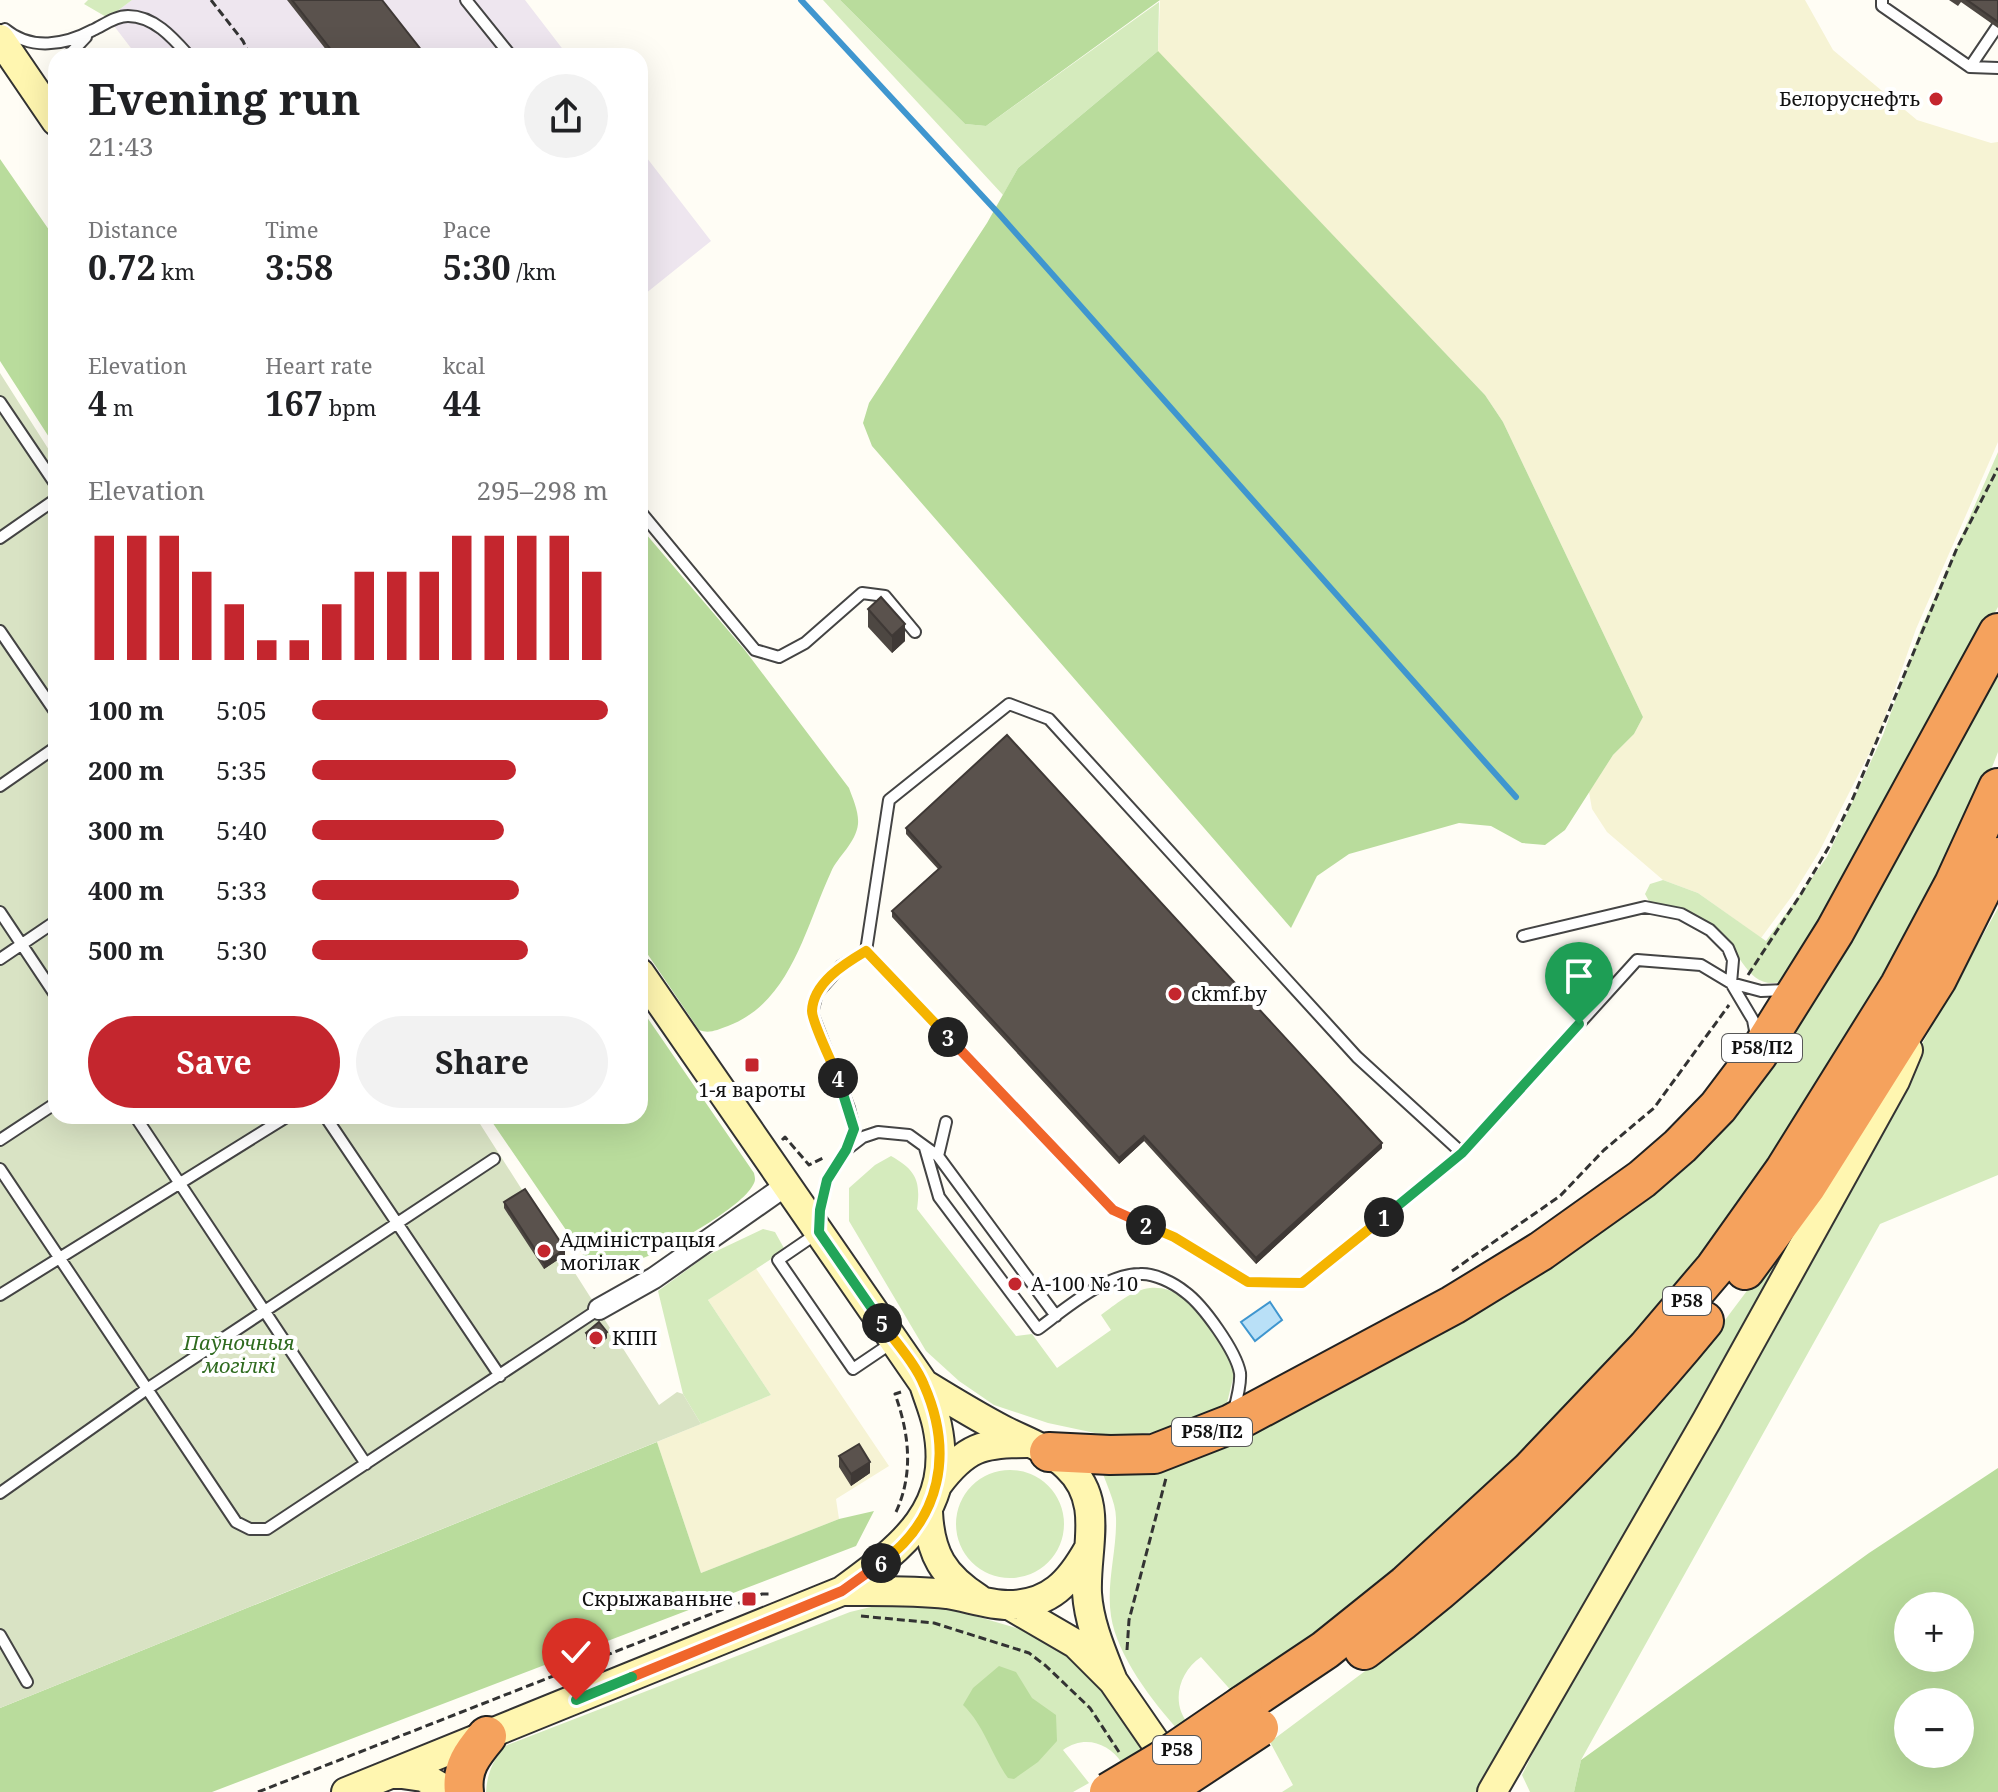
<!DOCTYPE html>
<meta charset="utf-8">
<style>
body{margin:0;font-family:"Noto Serif",serif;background:#f2f2f2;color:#202124;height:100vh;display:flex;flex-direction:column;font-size:30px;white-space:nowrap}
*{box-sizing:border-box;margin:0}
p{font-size:26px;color:#757577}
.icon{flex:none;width:44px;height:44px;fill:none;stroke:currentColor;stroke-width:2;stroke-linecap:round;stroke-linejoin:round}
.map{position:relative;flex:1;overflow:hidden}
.sheet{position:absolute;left:48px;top:48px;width:600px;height:1076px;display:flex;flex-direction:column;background:#fff;border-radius:24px;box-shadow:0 8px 32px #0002}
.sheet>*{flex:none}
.buttons{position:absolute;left:1894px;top:1592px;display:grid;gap:16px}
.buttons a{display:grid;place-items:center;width:80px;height:80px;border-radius:50%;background:#fff;box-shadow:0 8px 32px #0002;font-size:40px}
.pin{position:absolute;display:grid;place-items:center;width:68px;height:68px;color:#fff;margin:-82px -34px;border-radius:50% 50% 50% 0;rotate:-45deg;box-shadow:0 0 8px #0007}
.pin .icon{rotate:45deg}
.km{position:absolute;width:40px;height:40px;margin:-20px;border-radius:50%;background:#222;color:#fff;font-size:22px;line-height:40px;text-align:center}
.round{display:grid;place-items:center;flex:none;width:84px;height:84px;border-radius:42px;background:#f2f2f2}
.summary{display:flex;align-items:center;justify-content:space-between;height:136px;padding:0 40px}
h1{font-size:44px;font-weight:700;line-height:60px}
.metrics{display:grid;grid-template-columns:repeat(3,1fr);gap:12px;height:136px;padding:8px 40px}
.metrics div{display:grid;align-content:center}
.metrics b{font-size:34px;font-weight:700}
.metrics small{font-size:22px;font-weight:400}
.metrics p{font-size:22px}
.chart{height:224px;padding:16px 40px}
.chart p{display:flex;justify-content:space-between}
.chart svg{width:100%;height:144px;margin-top:8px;stroke:#c4262e;stroke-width:6}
.action{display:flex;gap:16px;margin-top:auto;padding:16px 40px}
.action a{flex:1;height:92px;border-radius:48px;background:#c4262e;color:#fff;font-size:32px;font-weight:700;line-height:92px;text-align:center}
.action a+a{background:#f2f2f2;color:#202124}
ul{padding:0 40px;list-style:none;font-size:26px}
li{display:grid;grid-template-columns:128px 96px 1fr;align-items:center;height:60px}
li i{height:20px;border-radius:10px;background:#c4262e}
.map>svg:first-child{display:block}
.industrial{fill:#eee6ef}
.farmland{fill:#f6f3d4}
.green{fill:#d5ebbd}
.forest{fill:#b9dc9c;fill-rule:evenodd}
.cemetery{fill:#d9e3c4}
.water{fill:#b9e0f7;stroke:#3f96cf;stroke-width:2}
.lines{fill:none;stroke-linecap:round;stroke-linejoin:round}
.stream{stroke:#3f96cf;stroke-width:6}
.lane-casing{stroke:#444;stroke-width:14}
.street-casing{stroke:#444;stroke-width:24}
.secondary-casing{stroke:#333;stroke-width:32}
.highway-casing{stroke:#222;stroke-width:42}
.path{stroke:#333;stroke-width:3;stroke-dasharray:8 4;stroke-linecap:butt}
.lane{stroke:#fff;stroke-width:10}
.street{stroke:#fff;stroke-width:20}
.secondary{stroke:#fff6b0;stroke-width:28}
.highway{stroke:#f5a25d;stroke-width:38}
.highway-bridge-casing{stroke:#222;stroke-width:42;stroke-linecap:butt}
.highway-bridge{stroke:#f5a25d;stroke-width:38}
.wall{fill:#4d4742}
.shaded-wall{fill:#3f3936}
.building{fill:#5a524d;stroke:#3f3936;stroke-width:2}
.split-1-casing{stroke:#fff;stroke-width:16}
.split-2-casing{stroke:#fff;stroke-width:16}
.split-3-casing{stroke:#fff;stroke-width:16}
.split-4-casing{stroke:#fff;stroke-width:16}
.split-5-casing{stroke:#fff;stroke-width:16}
.split-6-casing{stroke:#fff;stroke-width:16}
.split-7-casing{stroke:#fff;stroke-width:16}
.split-8-casing{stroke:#fff;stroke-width:16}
.split-1{stroke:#22a559;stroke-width:10}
.split-2{stroke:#f5b400;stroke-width:10}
.split-3{stroke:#f0652b;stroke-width:10}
.split-4{stroke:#f5b400;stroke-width:10}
.split-5{stroke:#22a559;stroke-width:10}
.split-6{stroke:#f5b400;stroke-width:10}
.split-7{stroke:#f0652b;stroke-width:10}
.split-8{stroke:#22a559;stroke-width:10}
.poi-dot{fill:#c4262e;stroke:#fff;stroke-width:3}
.labels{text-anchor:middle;stroke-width:8;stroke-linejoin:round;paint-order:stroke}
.shield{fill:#fff;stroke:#585858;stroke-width:2}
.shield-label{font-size:18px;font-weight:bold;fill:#111}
.poi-label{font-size:20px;fill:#111;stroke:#fff;text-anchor:start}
.park-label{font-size:20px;font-style:italic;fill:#2f6b1f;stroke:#fff}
</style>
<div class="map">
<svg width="1998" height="1792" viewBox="0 0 1998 1792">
<rect width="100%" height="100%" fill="#fffdf5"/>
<path class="industrial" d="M132,0H525L568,56H137L108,18Z
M640,149L711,241L640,298Z"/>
<path class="farmland" d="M1160,0H1805L1833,50L1917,120L1991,143L1998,142V442L1916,629L1879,734L1819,852L1792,896L1761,938L1698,893L1663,880L1607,832L1592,809L1589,792L1613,755L1634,734L1643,717L1503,422L1485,395L1158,52Z
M755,1267L889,1466L836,1499L839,1519L701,1573L657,1442L771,1395L708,1300Z"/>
<path class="green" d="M88,0H132L108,18L84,4Z
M823,0H840L965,124L986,126L1159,2L1158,51L1018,168L1003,195Z
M1998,452V607L1791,979C1746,997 1744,951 1715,929C1698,916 1670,910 1650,903L1645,894L1650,884L1663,880L1698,893L1766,941L1827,857L1883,735L1920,631Z
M1998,656V752L1955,862L1755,1196L1556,1425L1402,1570L1236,1696L1201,1657C1179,1672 1170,1703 1189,1725L1179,1731C1153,1702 1117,1656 1111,1616C1106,1583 1117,1551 1116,1518C1116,1502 1105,1482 1100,1465L1182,1459L1313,1403L1508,1288L1664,1184Z
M1998,908V1175L1880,1224L1581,1760L1574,1792H1530L1522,1775L1590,1638Z
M891,1156C916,1170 921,1181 917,1209L1016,1336L1032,1334L1057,1368L1111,1330L1101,1315C1115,1305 1132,1290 1150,1288C1192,1284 1218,1340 1235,1370L1227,1403L1199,1429L1109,1436L1048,1423L994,1405L959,1381L926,1351L849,1221V1188L875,1165Z
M1816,1199L1819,1203L1480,1792H1282L1293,1785L1270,1742L1400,1645L1710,1340Z
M763,1229L775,1232L785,1250L708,1300L771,1395L701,1424L683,1394L658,1291L706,1256Z
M956 1524a54 54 0 1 1 108 0a54 54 0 1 1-108 0Z
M904,1599L948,1608L1044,1636L1099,1685L1143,1750L1122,1763C1108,1742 1084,1735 1063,1750L1089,1783L1073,1792H486C487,1774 493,1760 505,1746L850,1612Z"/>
<path class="forest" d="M840,0H1160L986,126L965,124Z
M1158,51L1485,395L1503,422L1643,717L1634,734L1613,755L1565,830L1545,845L1522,843L1491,826L1459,823L1349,854L1317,876L1291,928L872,446L863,423L869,403L987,223L1018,168Z
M0,159L56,240V448L0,361Z
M640,527L744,649L849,788C853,799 859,812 858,824C856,843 838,856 831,872C805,928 791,1002 728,1026C717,1030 709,1034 699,1030L640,943Z
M640,1007L754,1173C755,1178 756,1180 753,1185C742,1207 672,1246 648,1256C632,1263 616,1266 599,1269L590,1265L488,1116H640Z
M657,1442L701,1573L839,1519L874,1511L856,1546L212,1792H0V1708Z
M1998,1468V1792H1574L1581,1760L1869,1553ZM1908,1606H1960V1658H1908ZM1908,1702H1960V1754H1908Z
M999,1666L1016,1672L1032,1698L1056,1715L1057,1741L1038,1762L1014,1779L1008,1778C991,1754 984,1725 963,1705L973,1688Z"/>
<path class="cemetery" d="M0,373L56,461V1116H475L659,1405L677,1392L683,1394L701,1424L0,1708Z"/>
<path class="water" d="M1270,1302L1282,1320L1255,1341L1241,1322Z"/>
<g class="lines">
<path class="stream" d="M801,0L999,214L1516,797"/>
<defs>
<path id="lane" d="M466,0L511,56
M1882,0V6L1970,67L1997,27
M5,29C31,51 65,45 93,30C104,25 115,16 128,16C154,16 173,38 189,56
M68,56L86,37
M1970,67L1998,68
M0,402L56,485
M640,511L755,650L779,657L805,643L862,593L885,596L915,632
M0,538L56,499
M0,631L56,713
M0,786L56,747
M0,912L56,996
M1523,936L1645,907L1681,914L1710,930L1728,948L1733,960L1731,983L1753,1020L1756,1036
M866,951L1113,1210L1174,1237L1248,1282L1302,1283L1462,1153L1637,960L1701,965L1731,983L1761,991L1785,990
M0,959L56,921
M135,1116L366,1464
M325,1116L500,1376
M0,1140L56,1103
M925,1148L939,1197L1038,1329C1065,1309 1105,1274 1140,1274C1154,1273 1174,1283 1185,1292C1203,1305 1236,1351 1240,1373C1241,1384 1237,1399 1234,1410
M846,1150L854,1129L849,1108L812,1013L817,993L841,966L866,951L889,800L1009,704L1049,719L1357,1057L1462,1153
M938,1156L946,1122
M0,1169L236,1522L250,1529H267L599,1309
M0,1295L288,1116
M893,1342L853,1369L778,1260L819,1232L820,1210L827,1180L846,1150L863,1137L878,1132L909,1135L938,1156L1056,1316
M0,1493L147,1389L494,1159
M0,1635L27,1682"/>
<path id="street" d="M599,1309L654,1278L788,1184"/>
<path id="secondary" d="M0,39L56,121
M924,1384C950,1400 976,1416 1003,1430C1025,1441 1049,1449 1067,1466C1105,1501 1085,1548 1087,1593C1089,1624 1102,1653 1113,1681
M938,1484C966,1447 982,1443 1027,1443
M928,1512C930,1554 943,1576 979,1599
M842,1591C877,1591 912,1590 947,1594C967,1597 988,1605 1008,1605C1050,1605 1070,1582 1089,1548
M1009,1605L1076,1644L1113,1681L1175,1771
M395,1773L423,1777L449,1792
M346,1792L842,1591C902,1547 955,1509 937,1425C934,1411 928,1397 924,1384L640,973
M1492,1792L1707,1420L1895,1081L1908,1050"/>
<path id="highway" d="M1745,1270L1806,1187L1937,979L1998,857
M1049,1452L1110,1455L1154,1454L1231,1424L1453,1305L1541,1251L1642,1179L1680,1146L1718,1107L1758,1054L1835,931L1998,633
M1364,1650C1490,1556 1604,1443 1704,1321
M1243,1705L1325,1650L1406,1585L1530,1471L1647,1348L1715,1268L1784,1171L1900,985L1954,884L1998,788
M464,1792C461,1768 472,1754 487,1736"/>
</defs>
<use href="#lane" class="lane-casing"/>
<use href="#street" class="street-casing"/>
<use href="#secondary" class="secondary-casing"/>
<use href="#highway" class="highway-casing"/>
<path class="path" d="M211,0L243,41L250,56
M1748,975L1801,894L1830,845L1853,798L1957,548L1998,468
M782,1140L785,1137L809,1165L823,1158
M1452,1271L1560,1196L1604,1150L1654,1108L1729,1005
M896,1512C914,1473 909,1433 895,1394L901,1392
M861,1616L934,1623L1029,1653L1046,1666L1090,1708L1119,1752
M1127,1650L1129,1620L1166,1478
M258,1792L762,1594H769"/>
<use href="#lane" class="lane"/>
<use href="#street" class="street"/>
<use href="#secondary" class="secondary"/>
<use href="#highway" class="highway"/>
<defs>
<path id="highway-bridge" d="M1109,1792L1161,1761L1243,1705
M1162,1792L1259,1728"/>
</defs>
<use href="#highway-bridge" class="highway-bridge-casing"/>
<use href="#highway-bridge" class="highway-bridge"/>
</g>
<path class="wall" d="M287,0H382L426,56H331Z
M1949,0H1998V28L1961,2L1958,6Z
M868,609L905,641L892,653L868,627Z
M906,828L1382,1148L1256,1264L1144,1141L1119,1164L892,917V911L938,869L906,834Z
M504,1202L565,1255L544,1269L504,1208Z
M586,1333L607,1338L594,1349L586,1339Z
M839,1456L870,1473L851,1486L839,1467Z"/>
<path class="shaded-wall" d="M905,624V641L892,653V636Z
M1144,1136V1141L1119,1164V1158Z
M1382,1143V1148L1256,1264V1258Z
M565,1249V1255L544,1269V1263Z
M607,1332V1338L594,1349V1343Z
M870,1462V1473L851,1486V1474Z"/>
<path class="building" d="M292,0H382L426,56H336Z
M1967,0H1998V22Z
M881,597L905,624L892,636L868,609Z
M1007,735L1382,1143L1256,1258L1144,1136L1119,1158L892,911L941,867L906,828Z
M525,1189L565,1249L544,1263L504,1202Z
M599,1322L607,1332L594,1343L586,1333Z
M859,1444L870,1462L851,1474L839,1456Z"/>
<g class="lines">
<defs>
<path id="split-1" d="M1384,1217L1462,1153L1579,1024"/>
<path id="split-2" d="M1146,1225L1174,1237L1248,1282L1302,1283L1384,1217"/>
<path id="split-3" d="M948,1037L1113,1210L1146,1225"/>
<path id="split-4" d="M838,1078C833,1064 812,1023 812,1011C813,983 844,964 866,951L948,1037"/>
<path id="split-5" d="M838,1078L854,1129L846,1150L827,1180L820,1210L819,1232L882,1323"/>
<path id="split-6" d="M881,1563C941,1519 954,1453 924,1385C915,1363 896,1343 882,1323"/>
<path id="split-7" d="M632,1677L842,1591L881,1563"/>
<path id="split-8" d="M576,1700L632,1677"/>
</defs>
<use href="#split-1" class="split-1-casing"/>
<use href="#split-2" class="split-2-casing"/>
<use href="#split-3" class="split-3-casing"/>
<use href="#split-4" class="split-4-casing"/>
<use href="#split-5" class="split-5-casing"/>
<use href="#split-6" class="split-6-casing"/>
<use href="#split-7" class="split-7-casing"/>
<use href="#split-8" class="split-8-casing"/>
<use href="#split-1" class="split-1"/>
<use href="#split-2" class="split-2"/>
<use href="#split-3" class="split-3"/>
<use href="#split-4" class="split-4"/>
<use href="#split-5" class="split-5"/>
<use href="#split-6" class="split-6"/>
<use href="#split-7" class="split-7"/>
<use href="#split-8" class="split-8"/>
</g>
<g class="poi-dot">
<circle cx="1936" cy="99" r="8"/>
<circle cx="1175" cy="994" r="8"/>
<rect x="744" y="1057" width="16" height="16" rx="4"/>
<circle cx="544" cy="1251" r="8"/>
<circle cx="1015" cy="1284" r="8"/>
<circle cx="596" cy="1338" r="8"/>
<rect x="741" y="1591" width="16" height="16" rx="4"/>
</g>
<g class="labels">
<g class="shield">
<rect x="1722" y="1034" width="80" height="28" rx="6"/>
<rect x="1663" y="1287" width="48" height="28" rx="6"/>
<rect x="1172" y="1418" width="80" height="28" rx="6"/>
<rect x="1153" y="1736" width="48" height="28" rx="6"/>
</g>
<g class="shield-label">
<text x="1762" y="1054">Р58/П2</text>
<text x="1687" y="1307">Р58</text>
<text x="1212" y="1438">Р58/П2</text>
<text x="1177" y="1756">Р58</text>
</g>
<g class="poi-label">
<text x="1920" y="106" text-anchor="end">Белоруснефть</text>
<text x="1191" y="1001">ckmf.by</text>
<text x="752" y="1097" text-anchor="middle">1-я вароты</text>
<text x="560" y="1247">Адміністрацыя<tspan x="560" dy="23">могілак</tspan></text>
<text x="1031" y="1291">А-100 № 10</text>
<text x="612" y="1345">КПП</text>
<text x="733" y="1606" text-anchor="end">Скрыжаваньне</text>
</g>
<g class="park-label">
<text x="239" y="1350">Паўночныя<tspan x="239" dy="23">могілкі</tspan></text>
</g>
</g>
</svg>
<div class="buttons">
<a>+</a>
<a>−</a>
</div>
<div class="pin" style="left:1579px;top:1024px;background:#1e9e55"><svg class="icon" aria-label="arrive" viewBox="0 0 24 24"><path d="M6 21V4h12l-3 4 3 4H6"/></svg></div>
<div class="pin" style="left:576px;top:1700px;background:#d93025"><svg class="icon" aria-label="check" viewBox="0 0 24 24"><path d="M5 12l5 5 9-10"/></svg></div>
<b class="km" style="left:1384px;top:1217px">1</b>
<b class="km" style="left:1146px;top:1225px">2</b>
<b class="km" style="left:948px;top:1037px">3</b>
<b class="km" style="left:838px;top:1078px">4</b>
<b class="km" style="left:882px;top:1323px">5</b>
<b class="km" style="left:881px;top:1563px">6</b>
<section class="sheet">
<div class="summary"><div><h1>Evening run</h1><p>21:43</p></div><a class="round"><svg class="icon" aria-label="share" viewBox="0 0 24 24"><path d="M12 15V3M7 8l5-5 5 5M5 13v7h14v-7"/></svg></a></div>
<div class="metrics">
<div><p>Distance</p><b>0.72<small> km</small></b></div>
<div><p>Time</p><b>3:58</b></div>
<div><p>Pace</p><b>5:30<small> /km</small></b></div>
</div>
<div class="metrics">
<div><p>Elevation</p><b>4<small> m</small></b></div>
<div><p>Heart rate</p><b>167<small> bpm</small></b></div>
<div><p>kcal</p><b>44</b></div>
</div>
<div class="chart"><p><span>Elevation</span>295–298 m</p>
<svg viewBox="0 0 160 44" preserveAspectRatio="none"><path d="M5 44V6M15 44V6M25 44V6M35 44V17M45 44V27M55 44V38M65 44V38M75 44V27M85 44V17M95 44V17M105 44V17M115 44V6M125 44V6M135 44V6M145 44V6M155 44V17"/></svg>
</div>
<ul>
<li><b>100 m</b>5:05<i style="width:100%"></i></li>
<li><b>200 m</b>5:35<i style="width:69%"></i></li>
<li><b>300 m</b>5:40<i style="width:65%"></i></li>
<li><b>400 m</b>5:33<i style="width:70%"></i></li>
<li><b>500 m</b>5:30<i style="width:73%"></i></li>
</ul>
<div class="action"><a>Save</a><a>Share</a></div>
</section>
</div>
